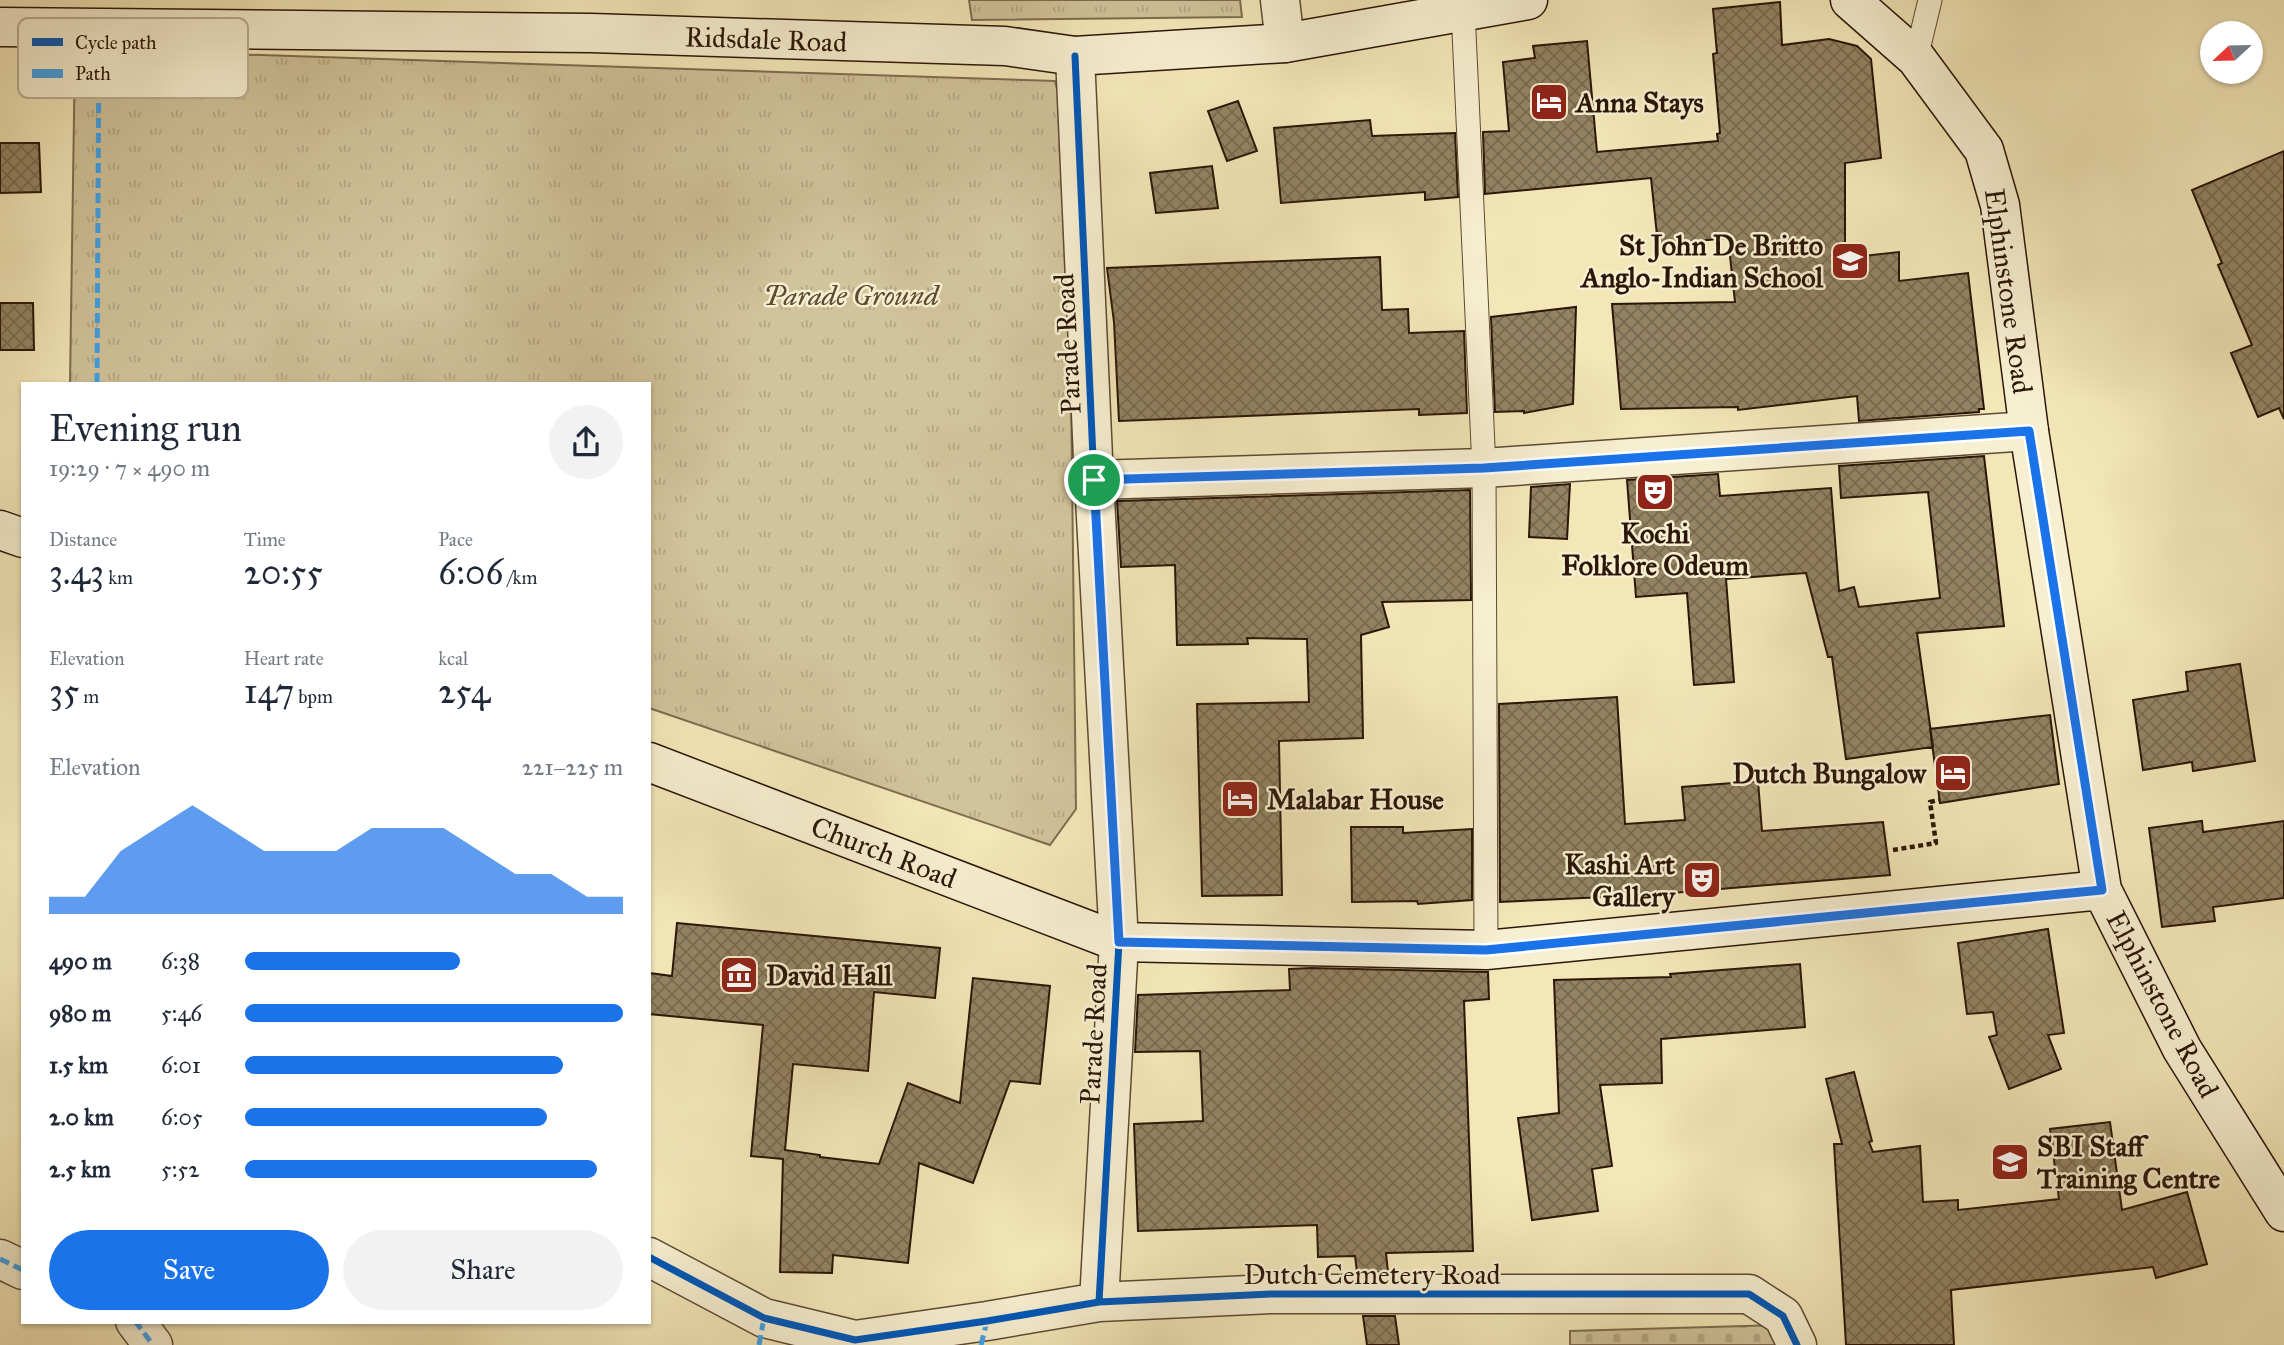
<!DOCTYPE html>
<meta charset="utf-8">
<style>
body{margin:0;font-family:"IM FELL Great Primer",serif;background:#f2f2f3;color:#1f2937;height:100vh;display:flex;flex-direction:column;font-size:26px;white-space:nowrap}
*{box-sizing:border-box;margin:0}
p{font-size:23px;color:#747a83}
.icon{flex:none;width:38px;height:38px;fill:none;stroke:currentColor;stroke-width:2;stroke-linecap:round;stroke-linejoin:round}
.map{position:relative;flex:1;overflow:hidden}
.panel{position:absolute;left:21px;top:382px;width:630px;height:942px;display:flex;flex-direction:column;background:#fff;border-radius:0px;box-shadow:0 2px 5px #0004}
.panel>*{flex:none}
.needle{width:46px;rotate:248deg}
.tools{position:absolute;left:2200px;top:21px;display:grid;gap:14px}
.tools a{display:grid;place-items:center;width:63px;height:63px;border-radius:50%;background:#fff;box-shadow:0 2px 5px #0004;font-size:35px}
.pin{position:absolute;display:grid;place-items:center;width:60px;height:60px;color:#fff;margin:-30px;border:4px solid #fff;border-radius:50%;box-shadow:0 2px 7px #0007}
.round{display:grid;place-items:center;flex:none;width:74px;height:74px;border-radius:37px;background:#f2f2f3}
.head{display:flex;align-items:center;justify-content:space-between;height:119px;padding:0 28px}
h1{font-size:38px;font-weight:600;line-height:52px}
.figures{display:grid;grid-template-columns:repeat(3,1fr);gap:10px;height:119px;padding:7px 28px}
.figures div{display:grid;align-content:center}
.figures b{font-size:35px;font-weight:600}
.figures small{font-size:19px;font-weight:400}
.figures p{font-size:19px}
.chart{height:196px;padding:14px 28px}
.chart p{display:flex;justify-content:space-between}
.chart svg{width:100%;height:126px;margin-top:7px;fill:#1a73e8;opacity:.7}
.cta{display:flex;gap:14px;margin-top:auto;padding:14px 28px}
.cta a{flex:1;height:80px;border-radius:42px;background:#1a73e8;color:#fff;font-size:28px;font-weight:600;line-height:80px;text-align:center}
.cta a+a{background:#f2f2f3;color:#1f2937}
ul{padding:0 28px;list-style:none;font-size:23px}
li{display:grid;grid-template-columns:112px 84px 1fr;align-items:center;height:52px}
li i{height:18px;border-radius:9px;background:#1a73e8}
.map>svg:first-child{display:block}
.cemetery{fill:url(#cemetery-stones);stroke:#7e6c50;stroke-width:2}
.park{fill:url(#park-tufts);stroke:#7e6c50;stroke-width:2}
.building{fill:url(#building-cross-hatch);stroke:#2b1607;stroke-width:2}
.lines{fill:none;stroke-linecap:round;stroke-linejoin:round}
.lane-casing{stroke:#5d4a33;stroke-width:25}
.street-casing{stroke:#5d4a33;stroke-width:41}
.secondary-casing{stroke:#2b1607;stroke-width:41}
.path{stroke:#2b1607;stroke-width:4.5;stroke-dasharray:5 3.5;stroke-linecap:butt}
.lane{stroke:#f7efd1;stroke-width:23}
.street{stroke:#f7efd1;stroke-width:38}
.secondary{stroke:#f7efd1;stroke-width:38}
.quiet{stroke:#3ea2e9;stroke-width:5;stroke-dasharray:10 5;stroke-linecap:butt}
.cycleway-casing{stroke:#f7efd1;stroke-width:11}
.cycleway{stroke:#0057b8;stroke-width:7}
.route-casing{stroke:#fff;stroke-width:14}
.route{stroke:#1a73e8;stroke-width:9}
.labels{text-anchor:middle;stroke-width:5;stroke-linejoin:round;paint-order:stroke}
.street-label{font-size:28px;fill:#2b1607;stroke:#f7efd1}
.poi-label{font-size:28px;font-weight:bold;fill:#2b1607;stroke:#f7efd1;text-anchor:start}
.park-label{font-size:28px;font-style:italic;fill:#5d4a33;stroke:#f7efd1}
.key{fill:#f7efd1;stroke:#baae94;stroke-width:2}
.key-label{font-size:19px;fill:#2b1607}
</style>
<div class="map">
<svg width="2284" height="1345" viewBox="0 0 2284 1345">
<defs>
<pattern id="cemetery-stones" width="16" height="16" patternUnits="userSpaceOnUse" patternTransform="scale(1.75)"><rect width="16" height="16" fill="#d1c39a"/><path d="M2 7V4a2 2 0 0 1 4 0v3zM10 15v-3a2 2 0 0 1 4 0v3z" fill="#b4a783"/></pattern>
<pattern id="park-tufts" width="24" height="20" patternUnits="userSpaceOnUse" patternTransform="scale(1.75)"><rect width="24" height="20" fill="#d1c39a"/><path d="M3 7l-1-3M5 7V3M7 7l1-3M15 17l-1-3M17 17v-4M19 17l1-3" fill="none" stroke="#b4a783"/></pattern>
<pattern id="building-cross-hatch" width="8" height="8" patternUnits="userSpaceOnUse" patternTransform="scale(1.75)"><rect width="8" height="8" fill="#938363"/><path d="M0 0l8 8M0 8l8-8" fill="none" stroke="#786a50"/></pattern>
</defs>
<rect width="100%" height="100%" fill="#f3e7b8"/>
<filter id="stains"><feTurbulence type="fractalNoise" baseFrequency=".00286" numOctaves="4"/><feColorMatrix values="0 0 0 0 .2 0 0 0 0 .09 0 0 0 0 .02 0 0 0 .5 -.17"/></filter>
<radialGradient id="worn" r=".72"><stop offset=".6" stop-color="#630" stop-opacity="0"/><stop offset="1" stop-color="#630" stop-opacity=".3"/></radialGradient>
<path class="cemetery" d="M1783,1325L1784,1345H1570V1331Z"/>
<path class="park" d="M969,0H1240L1242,17L972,20Z
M75,49L1055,81L1068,131L1076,809L1050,845L649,708V383H70Z"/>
<path class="building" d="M1780,2L1782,45L1829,39L1857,46L1871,59L1881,158L1845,163V258L1899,252V281L1968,273L1984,409H1979V412L1859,421L1857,396L1738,410V407L1621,409L1612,304L1735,302L1728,238L1658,245L1651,178L1485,194L1483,132L1509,131L1503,62L1535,58L1533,46L1587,41L1597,152L1718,141L1717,134L1720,133L1713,54L1717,53L1713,9Z
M1238,101L1257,151L1227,161L1208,111Z
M1370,120L1372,136L1455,133L1458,197L1425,200V192L1281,203L1274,128Z
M0,143H39L41,192L0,193Z
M2284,151V419L2279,408L2258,417L2231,353L2252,345L2218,265L2222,263L2192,190Z
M1212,166L1218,208L1156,213L1150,173Z
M1380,257L1382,310L1408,309L1409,333L1464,331L1467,413L1419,415V409L1119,421L1114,322L1107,268Z
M0,303H33L34,350H0Z
M1576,307L1573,404L1524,413V411L1495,412L1491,317Z
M1984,456L2004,626L1917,633L1933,747L1846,759L1832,657H1828L1806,573L1726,579L1734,682L1694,685L1687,593L1636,597L1627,480L1718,474L1720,496L1831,488L1839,591L1854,587L1859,607L1940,598L1928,492L1841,498L1839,466Z
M1570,484L1567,539L1529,537L1531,487Z
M1470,490L1471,600L1382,602L1389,627L1361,635L1363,738L1279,741L1282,895L1202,896L1197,704L1309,702L1307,639L1247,638L1248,644L1177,645L1175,565L1121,567L1117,501Z
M2240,664L2255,761L2193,771L2192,762L2143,770L2133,700L2188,691L2186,672Z
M1617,697L1625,824L1685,820L1682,787L1758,781L1762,831L1883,822L1890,875L1648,895L1500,902L1499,704Z
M2050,715L2059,784L1940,803L1930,729Z
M2202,821L2203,832L2284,821V898L2213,907L2215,921L2162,927L2149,828Z
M1351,827H1403V833L1472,829V900L1418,904L1417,901L1352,902Z
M677,923L940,948L935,998L874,992L868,1071L793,1064L785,1150L820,1155V1157L879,1164L908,1083L960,1103L973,978L1050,986L1040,1084L1010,1081L973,1183L919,1163L908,1263L833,1255L832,1273L780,1272L783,1159L751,1156L763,1025L649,1014V973L672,976Z
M2048,929L2064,1033L2048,1035L2061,1069L2009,1089L1989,1037L1997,1035L1993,1012L1967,1014L1958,943Z
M1800,964L1805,1027L1661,1039L1662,1083L1600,1085L1612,1166L1592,1169L1598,1211L1532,1220L1518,1118L1559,1113L1554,980L1671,977L1670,974Z
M1311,968L1488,972L1489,999L1464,1001L1473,1251L1386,1253L1388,1272H1357L1355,1256L1318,1257L1317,1225L1138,1231L1134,1124L1203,1121L1200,1051L1135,1052L1138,995L1290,990L1289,969Z
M1854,1072L1872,1141L1869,1142L1873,1152L1920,1146L1923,1202L1958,1200V1210L2059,1199L2050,1129L2110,1122L2122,1210L2187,1192L2207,1264L2156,1278L2153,1267L1951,1290L1954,1345H1846L1834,1144H1842L1826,1079Z
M1363,1316H1395L1399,1345H1367Z"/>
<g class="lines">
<defs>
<path id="lane" d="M1463,10L1484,468L1486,950
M1916,58L1930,0"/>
<path id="street" d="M1280,0L1285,43
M1075,56L1094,480L1119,942L1099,1302
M1094,480L1484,468L2029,431
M649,1257L764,1318L855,1340L987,1321L1099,1302L1271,1294H1749L1783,1316L1797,1345
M0,1259L23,1270
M135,1321L153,1345"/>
<path id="secondary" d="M1850,0L1916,58L1984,150L2000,205L2029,431L2102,890L2182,1049L2284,1212
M0,27L591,33L1005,46L1075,56L1285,43L1528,0
M0,530L23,538
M649,762L1119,942L1486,950L2102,890"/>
</defs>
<use href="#lane" class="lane-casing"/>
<use href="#street" class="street-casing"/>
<use href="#secondary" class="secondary-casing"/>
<path class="path" d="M1893,850L1936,843L1930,802L1939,800"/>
<use href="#lane" class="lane"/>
<use href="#street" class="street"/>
<use href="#secondary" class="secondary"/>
<path class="quiet" d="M97,383L99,27
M0,1259L23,1270
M135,1321L153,1345
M759,1345L764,1318
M981,1345L987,1321"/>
<defs>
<path id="cycleway" d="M1075,56L1094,480L1119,942L1099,1302
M1094,480L1484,468L2029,431
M649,1257L764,1318L855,1340L987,1321L1099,1302L1271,1294H1749L1783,1316L1797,1345"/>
</defs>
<use href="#cycleway" class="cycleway-casing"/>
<use href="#cycleway" class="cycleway"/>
</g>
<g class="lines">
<defs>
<path id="route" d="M2029,431L2102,890L1486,950L1119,942L1094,480L1484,468Z"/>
</defs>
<use href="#route" class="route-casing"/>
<use href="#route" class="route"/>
</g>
<defs>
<symbol id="hotel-square" viewBox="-11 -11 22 22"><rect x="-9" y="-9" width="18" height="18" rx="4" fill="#8f2418" stroke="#f7efd1"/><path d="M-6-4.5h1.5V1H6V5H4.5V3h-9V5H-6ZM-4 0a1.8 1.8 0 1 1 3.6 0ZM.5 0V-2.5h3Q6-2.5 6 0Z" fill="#fff"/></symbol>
<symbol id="school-square" viewBox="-11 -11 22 22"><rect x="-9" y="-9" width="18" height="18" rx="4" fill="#8f2418" stroke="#f7efd1"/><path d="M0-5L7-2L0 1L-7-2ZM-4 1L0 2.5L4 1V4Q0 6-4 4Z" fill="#fff"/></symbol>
<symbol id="theatre-square" viewBox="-11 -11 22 22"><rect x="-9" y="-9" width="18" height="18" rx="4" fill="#8f2418" stroke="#f7efd1"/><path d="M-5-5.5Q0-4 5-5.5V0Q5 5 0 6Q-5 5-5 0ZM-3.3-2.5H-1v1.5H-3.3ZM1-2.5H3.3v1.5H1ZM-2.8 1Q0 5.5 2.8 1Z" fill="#fff"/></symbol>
<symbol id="museum-square" viewBox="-11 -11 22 22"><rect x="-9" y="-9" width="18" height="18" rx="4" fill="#8f2418" stroke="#f7efd1"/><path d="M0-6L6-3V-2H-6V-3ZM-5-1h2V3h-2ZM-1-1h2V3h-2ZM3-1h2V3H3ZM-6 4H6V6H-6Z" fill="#fff"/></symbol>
<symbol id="university-square" viewBox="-11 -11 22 22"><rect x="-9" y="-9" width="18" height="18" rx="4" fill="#8f2418" stroke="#f7efd1"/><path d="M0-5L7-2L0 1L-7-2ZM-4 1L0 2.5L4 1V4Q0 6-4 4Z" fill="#fff"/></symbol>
</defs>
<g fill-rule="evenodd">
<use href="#hotel-square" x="1527" y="80" width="44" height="44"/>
<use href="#school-square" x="1828" y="239" width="44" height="44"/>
<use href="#theatre-square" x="1633" y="470" width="44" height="44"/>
<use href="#hotel-square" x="1931" y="751" width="44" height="44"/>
<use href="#hotel-square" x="1218" y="777" width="44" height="44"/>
<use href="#theatre-square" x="1680" y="858" width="44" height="44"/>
<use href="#museum-square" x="717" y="953" width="44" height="44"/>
<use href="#university-square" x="1988" y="1140" width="44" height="44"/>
</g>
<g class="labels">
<g class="street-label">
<text transform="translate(766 39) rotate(2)" y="10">Ridsdale Road</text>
<text transform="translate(2009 291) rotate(82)" y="10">Elphinstone Road</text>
<text transform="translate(1067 344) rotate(-93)" y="10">Parade Road</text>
<text transform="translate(884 852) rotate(21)" y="10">Church Road</text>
<text transform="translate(2163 1004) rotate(62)" y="10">Elphinstone Road</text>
<text transform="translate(1093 1034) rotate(-87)" y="10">Parade Road</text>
<text x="1372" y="1284">Dutch Cemetery Road</text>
</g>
<g class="poi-label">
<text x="1576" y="112">Anna Stays</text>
<text x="1823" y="255" text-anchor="end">St John De Britto<tspan x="1823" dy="32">Anglo-Indian School</tspan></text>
<text x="1655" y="543" text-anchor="middle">Kochi<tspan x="1655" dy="32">Folklore Odeum</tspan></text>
<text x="1926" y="783" text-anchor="end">Dutch Bungalow</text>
<text x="1267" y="809">Malabar House</text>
<text x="1675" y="874" text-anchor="end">Kashi Art<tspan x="1675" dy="32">Gallery</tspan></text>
<text x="766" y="985">David Hall</text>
<text x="2037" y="1156">SBI Staff<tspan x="2037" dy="32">Training Centre</tspan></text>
</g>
<g class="park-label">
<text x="851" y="305">Parade Ground</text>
</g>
</g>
<rect x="18" y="18" width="230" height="80" rx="10" class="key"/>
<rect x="32" y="38" width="31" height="8" fill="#0057b8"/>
<rect x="32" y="69" width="31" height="9" fill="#3ea2e9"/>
<g class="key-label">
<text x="75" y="49">Cycle path</text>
<text x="75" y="80">Path</text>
</g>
<rect width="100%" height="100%" filter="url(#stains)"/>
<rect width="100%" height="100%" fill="url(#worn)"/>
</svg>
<div class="tools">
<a><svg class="needle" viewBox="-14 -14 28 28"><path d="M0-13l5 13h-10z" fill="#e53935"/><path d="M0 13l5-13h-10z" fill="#747a83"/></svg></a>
</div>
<div class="pin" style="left:1094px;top:480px;background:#1e9e55"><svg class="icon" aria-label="arrive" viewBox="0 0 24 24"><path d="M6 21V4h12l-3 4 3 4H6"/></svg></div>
<section class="panel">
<div class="head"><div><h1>Evening run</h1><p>19:29 · 7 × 490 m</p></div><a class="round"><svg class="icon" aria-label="share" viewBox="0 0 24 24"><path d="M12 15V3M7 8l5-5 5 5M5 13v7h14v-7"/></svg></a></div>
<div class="figures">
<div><p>Distance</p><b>3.43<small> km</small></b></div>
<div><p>Time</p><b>20:55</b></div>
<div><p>Pace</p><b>6:06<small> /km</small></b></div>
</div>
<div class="figures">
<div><p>Elevation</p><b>35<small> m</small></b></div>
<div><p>Heart rate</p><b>147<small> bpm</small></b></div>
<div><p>kcal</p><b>254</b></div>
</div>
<div class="chart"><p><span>Elevation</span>221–225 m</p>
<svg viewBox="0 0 160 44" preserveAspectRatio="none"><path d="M0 44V38L10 38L20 22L30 14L40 6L50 14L60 22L70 22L80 22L90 14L100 14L110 14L120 22L130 30L140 30L150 38L160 38V44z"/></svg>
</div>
<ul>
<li><b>490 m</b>6:38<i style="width:57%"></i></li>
<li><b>980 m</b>5:46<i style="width:100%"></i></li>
<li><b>1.5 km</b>6:01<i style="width:84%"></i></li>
<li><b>2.0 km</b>6:05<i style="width:80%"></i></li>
<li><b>2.5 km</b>5:52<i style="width:93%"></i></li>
</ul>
<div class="cta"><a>Save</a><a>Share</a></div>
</section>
</div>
